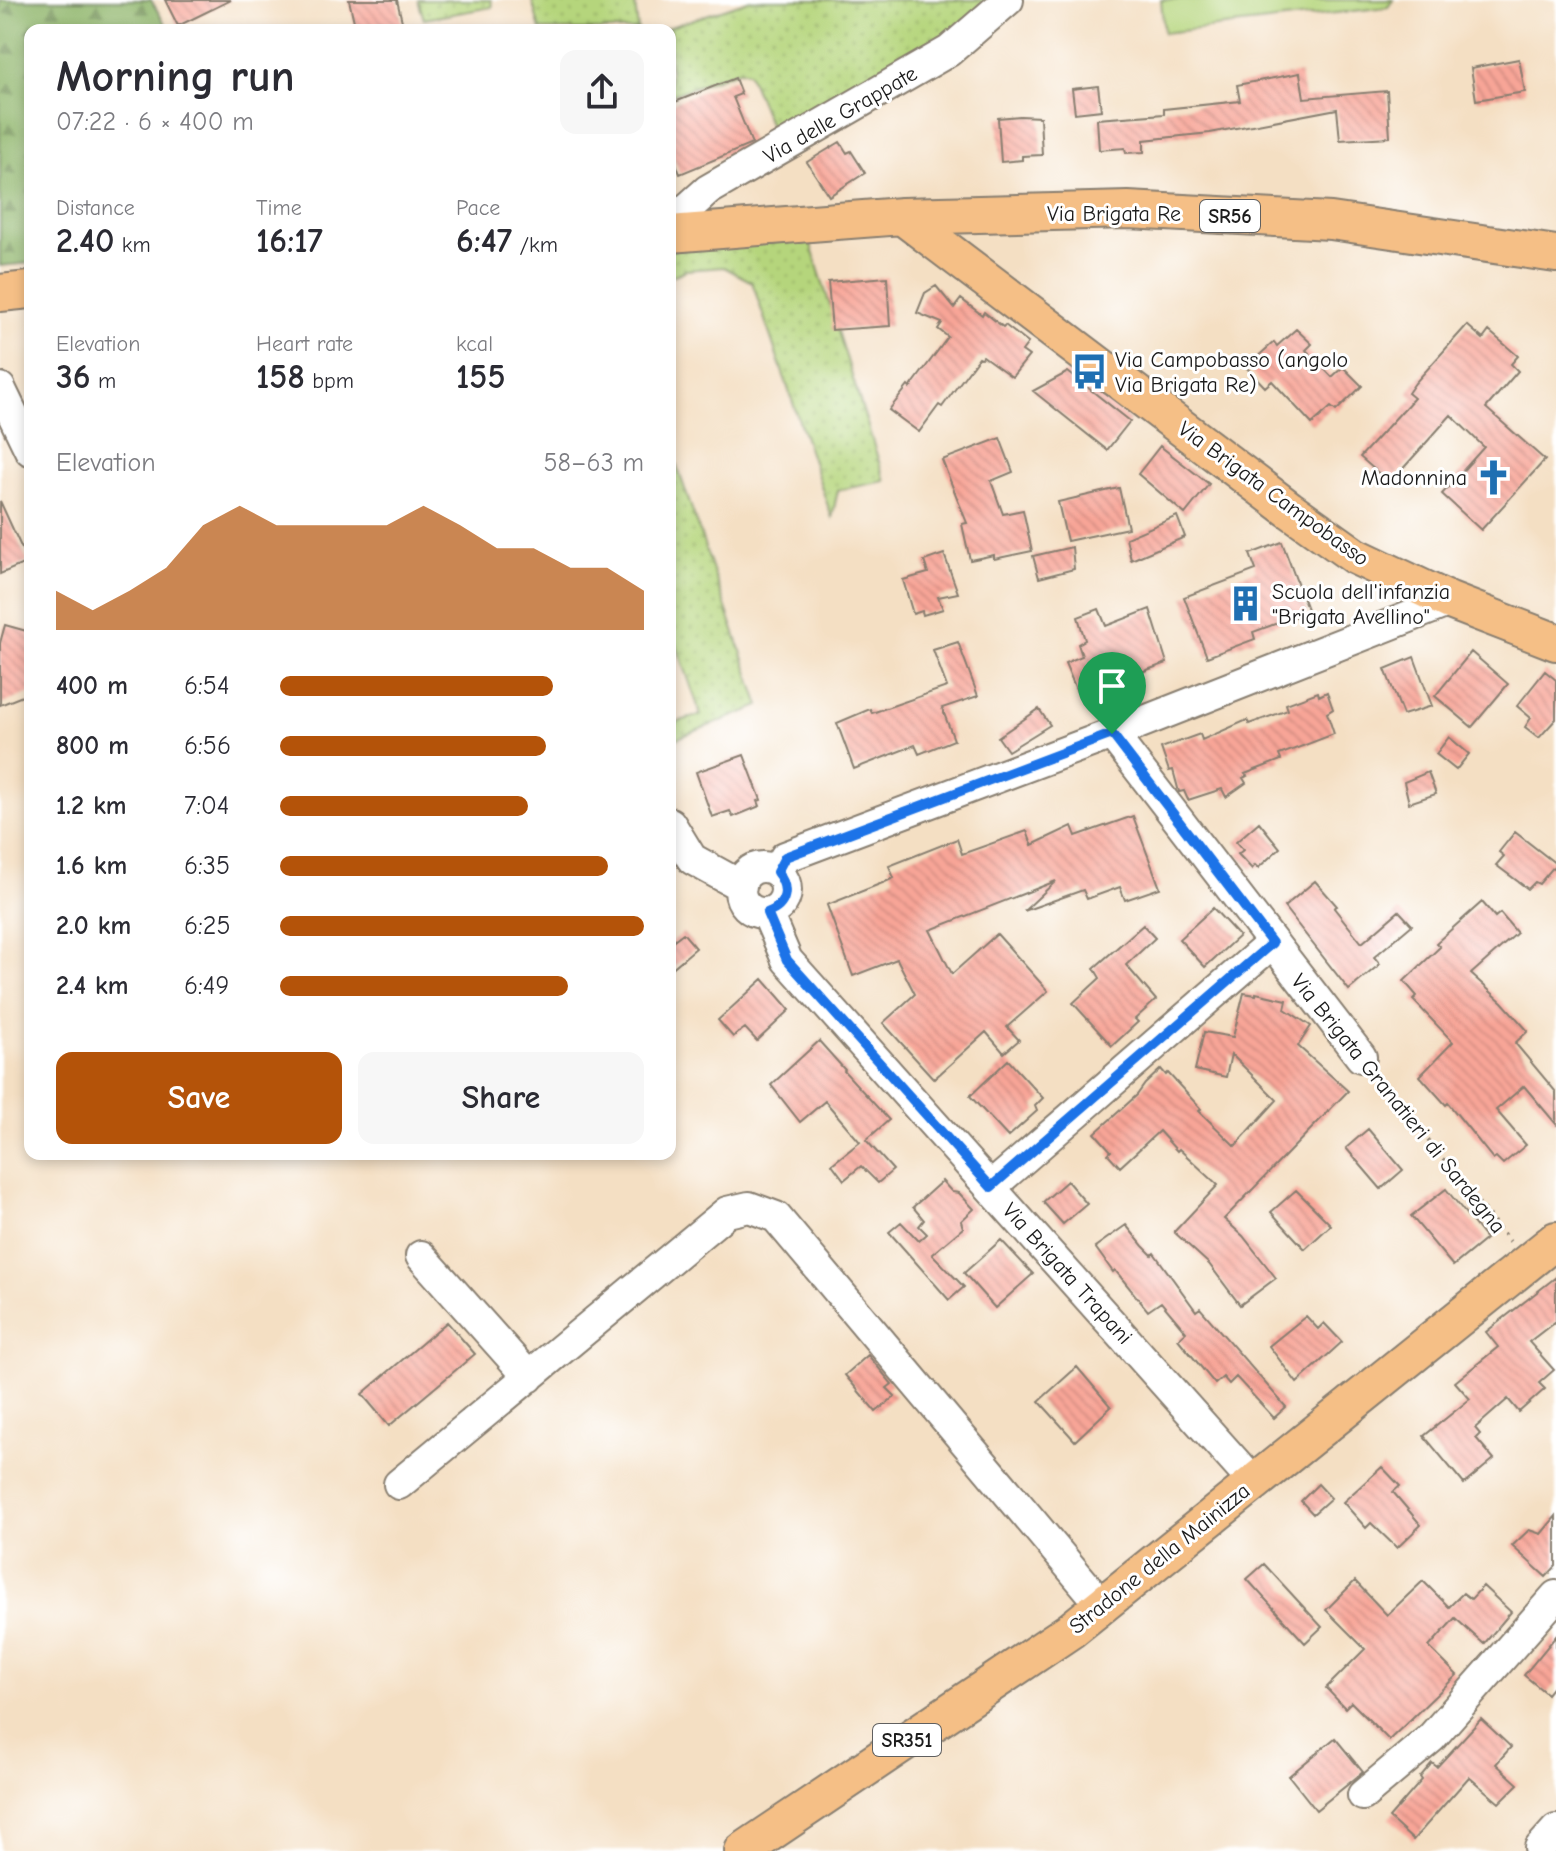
<!DOCTYPE html>
<meta charset="utf-8">
<style>
body{margin:0;font-family:"Comic Neue",sans-serif;background:#f7f7f7;color:#2b2b33;height:100vh;display:flex;flex-direction:column;font-size:30px;white-space:nowrap}
*{box-sizing:border-box;margin:0}
p{font-size:26px;color:#7c7c81}
.icon{flex:none;width:44px;height:44px;fill:none;stroke:currentColor;stroke-width:2;stroke-linecap:round;stroke-linejoin:round}
.map{position:relative;flex:1;overflow:hidden}
.panel{position:absolute;left:24px;top:24px;width:652px;height:1136px;display:flex;flex-direction:column;background:#fff;border-radius:16px;box-shadow:0 4px 12px #0003}
.panel>*{flex:none}
.pin{position:absolute;display:grid;place-items:center;width:68px;height:68px;color:#fff;margin:-82px -34px;border-radius:50% 50% 50% 0;rotate:-45deg;box-shadow:0 0 8px #0007}
.pin .icon{rotate:45deg}
.round{display:grid;place-items:center;flex:none;width:84px;height:84px;border-radius:16px;background:#f7f7f7}
.overview{display:flex;align-items:center;justify-content:space-between;height:136px;padding:0 32px}
h1{font-size:44px;font-weight:600;line-height:60px}
.figures{display:grid;grid-template-columns:repeat(3,1fr);gap:12px;height:136px;padding:8px 32px}
.figures div{display:grid;align-content:center}
.figures b{font-size:34px;font-weight:600}
.figures small{font-size:22px;font-weight:400}
.figures p{font-size:22px}
.chart{height:224px;padding:16px 32px}
.chart p{display:flex;justify-content:space-between}
.chart svg{width:100%;height:144px;margin-top:8px;fill:#b45309;opacity:.7}
.primary-button{display:flex;gap:16px;margin-top:auto;padding:16px 32px}
.primary-button a{flex:1;height:92px;border-radius:16px;background:#b45309;color:#fff;font-size:32px;font-weight:600;line-height:92px;text-align:center}
.primary-button a+a{background:#f7f7f7;color:#2b2b33}
ul{padding:0 32px;list-style:none;font-size:26px}
li{display:grid;grid-template-columns:128px 96px 1fr;align-items:center;height:60px}
li i{height:20px;border-radius:10px;background:#b45309}
.map>svg:first-child{display:block}
.grass{fill:url(#grass-dots);stroke:#68784c;stroke-width:2}
.forest{fill:url(#forest-firs);stroke:#566944;stroke-width:2}
.pitch{fill:#b5d57c;stroke:#68784c;stroke-width:2}
.building{fill:url(#building-back-hatch)}
.lines{fill:none;stroke-linecap:round;stroke-linejoin:round}
.minor-casing{stroke:#887e70;stroke-width:34}
.major-casing{stroke:#887e70;stroke-width:40}
.path{stroke:#887e70;stroke-width:4;stroke-dasharray:2 6;stroke-linecap:butt}
.minor{stroke:#fff;stroke-width:30}
.major{stroke:#f5bf86;stroke-width:36}
.route-casing{stroke:#fff;stroke-width:16}
.route{stroke:#1a73e8;stroke-width:10}
.labels{text-anchor:middle;stroke-width:6;stroke-linejoin:round;paint-order:stroke}
.shield{fill:#fff;stroke:#606060;stroke-width:2}
.shield-label{font-size:20px;font-weight:bold;fill:#1c1c1c}
.street-label{font-size:22px;fill:#1c1c1c;stroke:#fff}
.poi-label{font-size:22px;fill:#1c1c1c;stroke:#fff;text-anchor:start}
</style>
<div class="map">
<svg width="1556" height="1851" viewBox="0 0 1556 1851">
<defs>
<pattern id="grass-dots" width="8" height="8" patternUnits="userSpaceOnUse" patternTransform="scale(2)"><rect width="8" height="8" fill="#b5d57c"/><path d="M2 2h.1M6 6h.1" fill="none" stroke="#9bb66b" stroke-width="1.8" stroke-linecap="round"/></pattern>
<pattern id="forest-firs" width="22" height="20" patternUnits="userSpaceOnUse" patternTransform="scale(2)"><rect width="22" height="20" fill="#90b66c"/><path d="M5 1l3.5 6h-7zM16 11l3.5 6h-7z" fill="#759358"/></pattern>
<pattern id="building-back-hatch" width="6" height="6" patternUnits="userSpaceOnUse" patternTransform="scale(2)"><rect width="6" height="6" fill="#f8a597"/><path d="M-1 5l2 2M0 0l6 6M5-1l2 2" fill="none" stroke="#d48d82"/></pattern>
</defs>
<rect width="100%" height="100%" fill="#fff"/>
<filter id="ink" filterUnits="userSpaceOnUse"><feTurbulence type="fractalNoise" baseFrequency=".0125" numOctaves="2"/><feDisplacementMap in="SourceGraphic" scale="16" xChannelSelector="R" yChannelSelector="G"/><feConvolveMatrix kernelMatrix="1 2 1 2 8 2 1 2 1" color-interpolation-filters="sRGB"/></filter>
<filter id="wash" filterUnits="userSpaceOnUse"><feTurbulence type="fractalNoise" baseFrequency=".006" numOctaves="4" result="noise"/><feDisplacementMap in="SourceGraphic" scale="32" xChannelSelector="R" yChannelSelector="G"/><feGaussianBlur stdDeviation="1.8" result="paint"/><feColorMatrix in="noise" values="0 0 0 0 0 0 0 0 0 0 0 0 0 0 0 0 0 1.4 0 .05"/><feComposite in="paint" operator="in"/></filter>
<g filter="url(#wash)">
<rect width="100%" height="100%" fill="#f4dfc3"/>
<path class="grass" d="M418,0H491L492,7L424,19Z
M532,0H649L635,4L638,30H540Z
M751,0H991L935,47L775,138L748,72L740,70L672,95L670,90V30H661Z
M809,239L885,481L838,490L832,518L752,282L724,267L686,270L670,277V250Z
M670,446L760,706L670,741V724L701,715L670,626Z"/>
<path class="forest" d="M0,0H151L169,30H30V263L0,266Z"/>
<path class="pitch" d="M1161,0H1393L1388,7L1164,33Z"/>
<g id="blocks">
<path class="building" d="M165,0H231L178,26Z
M349,0H397L404,30H356Z
M1519,59L1525,92L1476,100L1471,68Z
M1300,73L1304,98L1387,91L1390,137L1340,140L1337,109L1210,133L1144,140V152L1126,153L1125,148L1099,150L1097,119L1164,114V109L1240,101L1237,85Z
M735,78L741,94L733,97L752,144L680,174L670,147V104Z
M1098,86L1101,110L1075,113L1072,89Z
M1020,116L1040,117L1042,155L1022,156V160L1001,162L998,118Z
M840,142L847,153L851,151L865,173L829,196L807,162Z
M887,277L890,326L832,330L828,282Z
M936,286L954,308L961,299L982,315L984,312L1003,327L1005,325L1028,343L1022,351L1029,356L1012,377L983,356L981,358L979,357L942,407L939,405L919,432L889,410L908,386L910,388L948,337L938,329L942,323L917,313L925,293Z
M1467,325L1483,339L1489,331L1518,356L1511,364L1518,371L1486,408L1545,460L1481,530L1442,494L1484,447L1451,415L1390,483L1360,457L1414,398L1408,393L1415,383Z
M1296,329L1312,344L1306,350L1332,377L1343,367L1362,386L1336,411L1331,407L1312,424L1272,381L1265,387L1246,367L1274,342L1277,346Z
M1068,372L1130,421L1107,450L1033,391Z
M1000,438L1013,472L991,481L1003,514L1023,510L1032,551L994,559V555L970,560L962,524L967,523L942,460Z
M1160,446L1209,484L1185,514L1138,474Z
M1119,488L1128,528L1067,541L1058,502Z
M0,501L28,562L0,574Z
M1177,516L1185,537L1131,560L1126,538Z
M1282,542L1308,612L1253,632L1255,639L1207,657L1184,597L1256,570L1250,554Z
M1072,547L1074,569L1039,578L1033,556Z
M944,554L958,593L938,597L943,609L923,615L922,611L913,614L903,580L928,573L924,561Z
M1099,609L1106,626L1150,609L1167,663L1078,694L1065,663L1082,656L1078,644L1085,640L1078,617Z
M5,625L30,632V693L0,705V643Z
M958,642L978,696L942,708L954,740L919,754L915,745L854,769L837,723L870,709L872,713L947,687L933,650Z
M1471,652L1508,684L1472,727L1435,696Z
M1414,657L1432,706L1403,715L1385,669Z
M1545,671L1556,680V719L1539,738L1525,727L1531,718L1517,706Z
M1318,692L1319,696L1327,692L1333,709L1327,713L1334,734L1279,755L1281,760L1245,774L1247,776L1243,778L1246,783L1226,797L1222,789L1188,800L1184,791L1179,792L1173,770L1169,771L1161,748L1200,734L1202,740L1247,720L1249,724L1288,710L1286,704Z
M1039,709L1050,725L1008,751L998,737Z
M1449,737L1469,754L1456,770L1436,754Z
M744,755L761,800L758,801L760,806L733,817L730,811L712,817L696,772Z
M1428,772L1436,794L1409,803L1404,782Z
M1133,816L1160,888L1125,900L1120,887L1087,899L1083,890L1024,911L1056,881L930,930L952,974L997,934L1048,991L1007,1027L1019,1040L1004,1053L986,1032L934,1079L883,1023L915,994L897,959L853,976L827,905L885,882L894,878L889,866L957,839L962,854L1027,831L1032,845L1072,826L1076,836Z
M1259,822L1280,848L1258,868L1255,865L1252,869L1238,854L1243,850L1236,842Z
M1515,832L1556,864L1539,884L1535,882L1528,889L1496,865L1504,856L1499,852Z
M1315,881L1337,906L1334,908L1362,943L1399,911L1412,925L1374,957L1380,964L1349,990L1284,907Z
M1482,902L1495,917L1500,913L1517,933L1471,974L1502,1002L1528,1031L1515,1043L1556,1092V1124L1524,1086L1496,1110L1526,1145L1503,1164L1496,1157L1493,1159L1448,1103L1446,1105L1420,1076L1453,1042L1413,1000L1417,996L1404,981L1440,947L1436,943Z
M1213,908L1239,936L1205,967L1179,939Z
M1143,925L1155,938L1126,965L1156,1000L1135,1019L1138,1022L1112,1046L1073,1003L1100,978L1094,968Z
M683,933L696,948L670,970V943Z
M763,979L790,1010L757,1041L745,1028L733,1037L718,1020Z
M1244,993L1256,995V993L1287,1000L1285,1009L1311,1026L1298,1046L1348,1091L1224,1219L1243,1236L1276,1278L1240,1305L1209,1264L1174,1232L1218,1185L1179,1149L1177,1151L1159,1131L1120,1167L1108,1154L1111,1151L1095,1133L1137,1095L1145,1084L1161,1069L1166,1075L1168,1073L1201,1109L1199,1111L1235,1146L1277,1100L1231,1054L1226,1077L1195,1070L1204,1032L1233,1037Z
M819,1041L845,1070L844,1071L889,1120L866,1140L893,1170L878,1183L861,1166L844,1180L832,1164L860,1142L825,1101L800,1122L771,1085Z
M1008,1060L1043,1098L1035,1106L1037,1111L1008,1137L970,1096Z
M1368,1129L1403,1170L1381,1189L1346,1148Z
M942,1181L952,1192L959,1193L974,1209L961,1221L963,1228L932,1254L964,1287L949,1300L889,1232L901,1222L919,1241L927,1234L919,1226L924,1220L913,1207Z
M1067,1181L1087,1204L1063,1224L1043,1202Z
M1446,1189L1486,1239L1453,1266L1411,1216Z
M1296,1190L1331,1225L1305,1249L1271,1212Z
M1126,1225L1143,1246L1152,1255L1154,1253L1196,1311L1200,1308L1286,1407L1274,1418L1236,1377L1229,1384L1223,1377L1215,1384L1178,1339L1186,1332L1161,1302L1148,1311L1115,1270L1113,1272L1095,1247Z
M1001,1240L1033,1274L995,1308L964,1273Z
M1556,1277V1321L1529,1342L1554,1370L1539,1383L1545,1389L1519,1412L1508,1399L1475,1428L1480,1434L1476,1438L1494,1459L1464,1484L1424,1436L1470,1399L1455,1382L1498,1347L1486,1332Z
M1306,1316L1318,1329L1324,1323L1342,1342L1297,1383L1269,1346Z
M447,1322L475,1354L389,1426L362,1394Z
M868,1355L892,1384L887,1388L895,1396L876,1412L845,1375Z
M1077,1367L1111,1407L1075,1441L1039,1401Z
M1382,1467L1400,1486L1393,1492L1421,1525L1397,1548L1371,1523L1366,1528L1343,1502Z
M1318,1484L1331,1498L1313,1514L1301,1501Z
M1556,1516V1566L1546,1577L1512,1546L1529,1530L1541,1534Z
M1264,1564L1322,1627L1305,1643L1247,1579Z
M1355,1581L1387,1615L1423,1581L1449,1607L1463,1593L1471,1599L1483,1586L1511,1612L1484,1644L1455,1618L1429,1647L1457,1675L1389,1740L1351,1702L1345,1708L1326,1688L1365,1649L1326,1610Z
M1556,1636V1683L1547,1694L1524,1675Z
M1481,1719L1511,1747L1496,1764L1518,1784L1499,1803L1469,1777L1413,1840L1389,1818L1422,1780L1420,1777L1432,1763L1437,1767Z
M1335,1738L1363,1772L1316,1810L1289,1776Z"/>
</g>
</g>
<g filter="url(#ink)">
<use href="#blocks" fill-opacity="0" stroke="#887e70" stroke-width="2"/>
<g class="lines">
<defs>
<path id="minor" d="M670,224L708,190L949,51L1008,0
M0,388L30,450
M1112,734L1361,1057
M670,823L692,859L741,886
M740 890a23 23 0 1 1 46 0a23 23 0 1 1-46 0Z
M777,872L785,857L1112,734L1450,601
M767,913L787,960L1254,1483
M991,1187L1272,943
M421,1256L529,1377
M399,1484L727,1212L749,1207L776,1217L1102,1605
M1363,1795L1431,1738L1556,1596
M1540,1848L1556,1830"/>
<path id="major" d="M902,216L1289,509L1355,556L1450,601L1556,642
M670,234L902,216L1128,210L1331,221L1556,254
M0,293L30,290
M743,1851L1071,1630L1556,1240"/>
</defs>
<use href="#minor" class="minor-casing"/>
<use href="#major" class="major-casing"/>
<path class="path" d="M1378,1078L1510,1242"/>
<use href="#minor" class="minor"/>
<use href="#major" class="major"/>
</g>
</g>
<g class="lines" filter="url(#ink)">
<defs>
<path id="route" d="M1112,734L1272,943L991,1187L787,960L767,913C787,906 790,888 777,872L785,857Z"/>
</defs>
<use href="#route" class="route-casing"/>
<use href="#route" class="route"/>
</g>
<defs>
<symbol id="bus-bare" viewBox="-9 -9 18 18"><path d="M-5-6H5V4H4V6H2V4H-2V6H-4V4H-5ZM-3.5-4V0h7V-4ZM-3.5 1.2v1.5H-2V1.2ZM2 1.2v1.5H3.5V1.2Z" fill="#1f6fb2" stroke="#fff" stroke-width="2.5" paint-order="stroke"/></symbol>
<symbol id="church-bare" viewBox="-9 -9 18 18"><path d="M-1.2-6h2.4v3.5h3.3v2.4h-3.3V6h-2.4V-.1h-3.3v-2.4h3.3Z" fill="#1f6fb2" stroke="#fff" stroke-width="2.5" paint-order="stroke"/></symbol>
<symbol id="building-bare" viewBox="-9 -9 18 18"><path d="M-4-6H4V6H1V3H-1V6H-4ZM-2.5-4.3h1.7v1.8h-1.7ZM.8-4.3h1.7v1.8H.8ZM-2.5-1h1.7V.8h-1.7ZM.8-1h1.7V.8H.8Z" fill="#1f6fb2" stroke="#fff" stroke-width="2.5" paint-order="stroke"/></symbol>
</defs>
<g fill-rule="evenodd">
<use href="#bus-bare" x="1064" y="346" width="51" height="51"/>
<use href="#church-bare" x="1468" y="452" width="51" height="51"/>
<use href="#building-bare" x="1220" y="578" width="51" height="51"/>
</g>
<g class="labels">
<g class="shield">
<rect x="1200" y="200" width="60" height="32" rx="6"/>
<rect x="873" y="1724" width="68" height="32" rx="6"/>
</g>
<g class="shield-label">
<text x="1230" y="223">SR56</text>
<text x="907" y="1747">SR351</text>
</g>
<g class="street-label">
<text transform="translate(840 114) rotate(-30)" y="8">Via delle Grappate</text>
<text x="1114" y="221">Via Brigata Re</text>
<text transform="translate(1274 493) rotate(36)" y="8">Via Brigata Campobasso</text>
<text transform="translate(1399 1103) rotate(51)" y="8">Via Brigata Granatieri di Sardegna</text>
<text transform="translate(1068 1273) rotate(48)" y="8">Via Brigata Trapani</text>
<text transform="translate(1159 1558) rotate(-39)" y="8">Stradone della Mainizza</text>
</g>
<g class="poi-label">
<text x="1115" y="367">Via Campobasso (angolo<tspan x="1115" dy="25">Via Brigata Re)</tspan></text>
<text x="1467" y="485" text-anchor="end">Madonnina</text>
<text x="1272" y="599">Scuola dell'infanzia<tspan x="1272" dy="25">"Brigata Avellino"</tspan></text>
</g>
</g>
</svg>
<div class="pin" style="left:1112px;top:734px;background:#1e9e55"><svg class="icon" aria-label="arrive" viewBox="0 0 24 24"><path d="M6 21V4h12l-3 4 3 4H6"/></svg></div>
<section class="panel">
<div class="overview"><div><h1>Morning run</h1><p>07:22 · 6 × 400 m</p></div><a class="round"><svg class="icon" aria-label="share" viewBox="0 0 24 24"><path d="M12 15V3M7 8l5-5 5 5M5 13v7h14v-7"/></svg></a></div>
<div class="figures">
<div><p>Distance</p><b>2.40<small> km</small></b></div>
<div><p>Time</p><b>16:17</b></div>
<div><p>Pace</p><b>6:47<small> /km</small></b></div>
</div>
<div class="figures">
<div><p>Elevation</p><b>36<small> m</small></b></div>
<div><p>Heart rate</p><b>158<small> bpm</small></b></div>
<div><p>kcal</p><b>155</b></div>
</div>
<div class="chart"><p><span>Elevation</span>58–63 m</p>
<svg viewBox="0 0 160 44" preserveAspectRatio="none"><path d="M0 44V32L10 38L20 32L30 25L40 12L50 6L60 12L70 12L80 12L90 12L100 6L110 12L120 19L130 19L140 25L150 25L160 32V44z"/></svg>
</div>
<ul>
<li><b>400 m</b>6:54<i style="width:75%"></i></li>
<li><b>800 m</b>6:56<i style="width:73%"></i></li>
<li><b>1.2 km</b>7:04<i style="width:68%"></i></li>
<li><b>1.6 km</b>6:35<i style="width:90%"></i></li>
<li><b>2.0 km</b>6:25<i style="width:100%"></i></li>
<li><b>2.4 km</b>6:49<i style="width:79%"></i></li>
</ul>
<div class="primary-button"><a>Save</a><a>Share</a></div>
</section>
</div>
